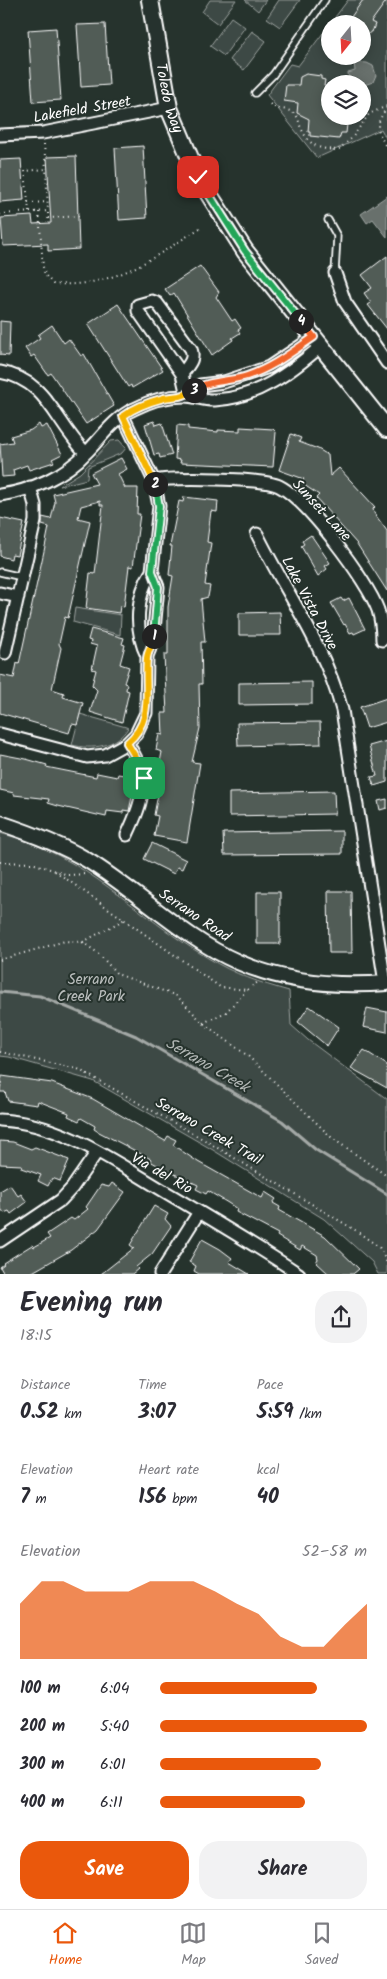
<!DOCTYPE html>
<meta charset="utf-8">
<style>
body{margin:0;font-family:Kalam,sans-serif;background:#f2f2f3;color:#2b2b33;height:100vh;display:flex;flex-direction:column;font-size:19px;white-space:nowrap}
*{box-sizing:border-box;margin:0}
p{font-size:16px;color:#7c7c81}
.icon{flex:none;width:28px;height:28px;fill:none;stroke:currentColor;stroke-width:2;stroke-linecap:round;stroke-linejoin:round}
.map{position:relative;height:1274px;overflow:hidden}
.sheet{display:flex;flex-direction:column;background:#fff;flex:1}
.sheet>*{flex:none}
.needle{width:32px;rotate:198deg}
.tools{position:absolute;left:321px;top:15px;display:grid;gap:10px}
.tools a{display:grid;place-items:center;width:50px;height:50px;border-radius:50%;background:#fff;box-shadow:0 2px 12px #0003;font-size:25px}
.pin{position:absolute;display:grid;place-items:center;width:42px;height:42px;color:#fff;margin:-21px;border-radius:10px;box-shadow:0 2px 8px #0006}
.km{position:absolute;width:25px;height:25px;margin:-12px;border-radius:50%;background:#222;color:#fff;font-size:14px;line-height:25px;text-align:center}
.round{display:grid;place-items:center;flex:none;width:52px;height:52px;border-radius:20px;background:#f2f2f3}
.overview{display:flex;align-items:center;justify-content:space-between;height:85px;padding:0 20px}
h1{font-size:28px;font-weight:700;line-height:38px}
.figures{display:grid;grid-template-columns:repeat(3,1fr);gap:8px;height:85px;padding:5px 20px}
.figures div{display:grid;align-content:center}
.figures b{font-size:21px;font-weight:700}
.figures small{font-size:14px;font-weight:400}
.figures p{font-size:14px}
.chart{height:140px;padding:10px 20px}
.chart p{display:flex;justify-content:space-between}
.chart svg{width:100%;height:90px;margin-top:5px;fill:#ea580c;opacity:.7}
.button{display:flex;gap:10px;margin-top:auto;padding:10px 20px}
.button a{flex:1;height:58px;border-radius:20px;background:#ea580c;color:#fff;font-size:20px;font-weight:700;line-height:58px;text-align:center}
.button a+a{background:#f2f2f3;color:#2b2b33}
ul{padding:0 20px;list-style:none;font-size:16px}
li{display:grid;grid-template-columns:80px 60px 1fr;align-items:center;height:38px}
li i{height:12px;border-radius:6px;background:#ea580c}
.tab-bar{display:flex;justify-content:space-around;align-items:center;height:70px;border-top:1px solid #e1e1e2;background:#fff;font-size:14px;color:#7c7c81}
.tab-bar a{display:grid;justify-items:center;gap:2px}
.tab-bar .active{color:#ea580c}
.map>svg:first-child{display:block}
.green{fill:#3e4944;stroke:#9ea4a2;fill-rule:evenodd}
.water{fill:#67706c;stroke:#a4a9a7}
.lines{fill:none;stroke-linecap:round;stroke-linejoin:round}
.stream{stroke:#a4a9a7;stroke-width:3}
.building{fill:#515c57;stroke:#fff}
.service-casing{stroke:#fff;stroke-width:9}
.minor-casing{stroke:#fff;stroke-width:15}
.tertiary-casing{stroke:#fff;stroke-width:18}
.secondary-casing{stroke:#fff;stroke-width:20}
.path{stroke:#fff;stroke-width:2;stroke-dasharray:1 4;stroke-linecap:butt}
.service{stroke:#26332d;stroke-width:5.5}
.minor{stroke:#26332d;stroke-width:11}
.tertiary{stroke:#26332d;stroke-width:14}
.secondary{stroke:#26332d;stroke-width:16}
.split-1-casing{stroke:#fff;stroke-width:10}
.split-2-casing{stroke:#fff;stroke-width:10}
.split-3-casing{stroke:#fff;stroke-width:10}
.split-4-casing{stroke:#fff;stroke-width:10}
.split-5-casing{stroke:#fff;stroke-width:10}
.split-1{stroke:#f5b400;stroke-width:6}
.split-2{stroke:#22a559;stroke-width:6}
.split-3{stroke:#f5b400;stroke-width:6}
.split-4{stroke:#f0652b;stroke-width:6}
.split-5{stroke:#22a559;stroke-width:6}
.labels{text-anchor:middle;stroke-width:4;stroke-linejoin:round;paint-order:stroke}
.street-label{font-size:15px;fill:#fff;stroke:#26332d}
.park-label{font-size:15px;fill:#bbbfbe;stroke:#26332d}
.water-label{font-size:16px;font-style:italic;fill:#b3b8b6;stroke:#26332d}
</style>
<div class="map">
<svg width="387" height="1274" viewBox="0 0 387 1274">
<rect width="100%" height="100%" fill="#26332d"/>
<filter id="ink" filterUnits="userSpaceOnUse"><feTurbulence type="fractalNoise" baseFrequency=".02" numOctaves="2"/><feDisplacementMap in="SourceGraphic" scale="10" xChannelSelector="R" yChannelSelector="G"/><feConvolveMatrix kernelMatrix="1 2 1 2 8 2 1 2 1" color-interpolation-filters="sRGB"/></filter>
<g filter="url(#ink)">
<path class="green" d="M210,0H236L218,24L202,12Z
M245,0H266L258,11Z
M279,0H300L280,27L267,18Z
M348,0H387V140L381,129L317,158L267,95L290,64L298,66ZM330,24H362V56H330ZM330,84H362V116H330Z
M231,17L245,27L224,56L210,46Z
M252,31L266,41L244,70L230,60Z
M119,440L126,448L122,453L88,467L87,479L59,486L80,473L111,441Z
M75,608L121,615L120,635L73,622Z
M80,714L126,727L128,728C116,747 92,750 72,745Z
M0,833C87,855 134,915 208,958C234,974 260,983 289,991L291,1025L308,1040L387,1099V1274H378L372,1262L324,1219L213,1150L93,1081L9,1057L0,1056Z"/>
<path class="water" d="M354,62L367,63L373,66L376,75L373,82L364,85L349,80L348,73L355,71Z
M387,196V237L373,219L367,223L361,214Z"/>
<g class="lines">
<path class="stream" d="M0,992L40,996L136,1036L282,1121L316,1150L387,1194"/>
</g>
<path class="building" d="M363,0H387L371,22L375,24L373,30L362,39V24H346Z
M105,24L109,85L81,87L77,25Z
M56,28L61,100L33,102L28,30Z
M306,74L321,76V79L325,80L324,86L330,87V116H348L346,133H341L339,139L310,136V132H308L309,119L297,113L298,103L284,101L286,85H299L300,77Z
M143,146L147,218L119,220L115,148Z
M76,156L79,249L48,251V244L3,246L1,218L32,216L33,224L51,223L47,157Z
M21,159L24,200L0,202V160Z
M387,256V329L368,305L371,303L364,293L372,288L362,275Z
M200,266L219,292L216,297L232,321L235,319L241,328L238,330L240,333L232,338L233,340L212,355L174,293L170,296L165,289Z
M118,304L163,370L132,388L131,385L128,387L88,324Z
M0,321L10,322L9,356L0,355Z
M52,325L64,343L69,339L81,356L84,354L114,406L86,424L51,373L48,375L34,355L31,357L25,348L40,338L38,335Z
M154,421L156,425L162,423L172,455L160,458L159,454L154,455L145,424Z
M39,424L41,428L47,425L62,454L52,459L54,462L29,470L27,465L13,470L14,476L2,477L0,444L13,442L11,436L31,430Z
M177,425L188,426V429L218,432V430L240,431V427L273,429L276,432L273,467L180,463L181,460L175,459Z
M291,434L301,438L299,442L318,449L328,455L330,476L339,468L375,507L373,509L374,513L387,531V591L357,544L316,498L319,495L301,483L304,479L279,470Z
M121,458L127,469L118,474L125,488H138L137,514H140L133,567L129,566L124,607L120,606L119,613L86,608L90,573L95,574L103,505H100V501L81,506L78,518L90,521L68,618L65,617L59,644L61,648L52,689L64,693L63,697L83,703L77,725L72,724L69,733L0,713V675L14,678L17,663L19,664L46,542L49,527L42,525V517L51,519L55,502L53,494L97,484L91,473Z
M184,497L218,501L217,512L211,511L207,542L211,543L205,585L210,586L208,597L201,599L205,642H201L202,684H199L200,728L192,762L200,763L187,842L154,836L158,816L154,815L162,773H158L162,752L156,750L159,734L163,735L162,713H167L164,655H168V607L173,576L169,575L172,546H170L179,501L183,502Z
M0,518L24,523L17,555L12,554L11,559L0,556Z
M311,535L330,563L325,566L327,569L318,576L301,546L304,544L302,541Z
M341,598L343,601L349,598L365,629L354,634L353,632L350,633L345,624L344,625L331,603Z
M280,612L281,635H239V613Z
M91,629L124,638L122,644L125,645L120,664L129,667L124,683L127,684L126,690L129,691L122,722L90,712L97,690L92,685L96,670L92,669L97,646L90,644L91,641L88,640Z
M312,682V704L239,705V683Z
M387,698V722L367,728L360,707Z
M320,722L321,744L238,746L237,723Z
M387,741V782L374,786L371,777L377,776L369,746Z
M0,754L26,759L47,765L46,767L96,777L97,773L117,777L118,774L130,776V779L135,782L129,811L123,810V813L107,811L106,817L58,806L48,803L49,799L14,795V793L0,790Z
M334,791L335,814L229,816V793Z
M387,799V808L380,810L378,801Z
M342,831V854L224,855L223,833Z
M152,843L186,860L182,869L177,867L174,874L144,859Z
M328,891H351L352,953H329Z
M257,892H280V944H257Z
M309,1006L339,1027L327,1046L298,1022Z
M367,1008L387,1012V1032L363,1027Z
M364,1050L387,1065V1088L351,1068Z
M2,1076L52,1083L93,1099L165,1141L168,1136L176,1140L173,1145L198,1162L262,1198L265,1192L276,1199L273,1203L280,1207L279,1210L325,1236L359,1269L353,1274H329L316,1262L318,1259L317,1255L302,1246L300,1250L277,1236L278,1234L236,1212L237,1209L228,1203L208,1191L206,1194L196,1189L198,1185L168,1171L150,1161L151,1159L97,1131L94,1129L95,1126L81,1118L79,1121L68,1116L69,1113L38,1101L37,1105L8,1101L5,1092H0Z
M0,1141L13,1142L31,1149L35,1147L69,1160L60,1181L52,1178L48,1186L38,1181L41,1175L21,1168L22,1165L0,1164Z
M112,1183L125,1192L98,1229L71,1250L29,1274H4L0,1267L4,1264L3,1263L32,1245L34,1247L50,1238L47,1234L71,1218L74,1220L88,1209L86,1207L101,1185L109,1187Z
M10,1185L18,1196L21,1194L27,1202L11,1214L9,1211L4,1213L0,1207V1191Z
M154,1206L168,1214L165,1219L171,1226L152,1254L136,1267L138,1269L132,1274H101L134,1248L130,1245Z
M202,1239L220,1249L232,1258L229,1262L249,1274H199L194,1271L196,1266L189,1262Z"/>
<g class="lines">
<defs>
<path id="service" d="M255,93L273,75L325,0
M328,220L337,236L335,273
M0,572L22,577"/>
<path id="minor" d="M0,135L43,133L169,108
M335,273L345,302L387,363
M0,372C48,380 55,423 86,453
M182,374C188,365 195,360 191,349L157,303L152,301L138,305V311L182,374L187,396
M187,396L200,385L224,382L269,367L314,337
M123,416L154,481L159,506L152,571L158,587L153,641L147,656L146,713L136,734L127,743C151,778 144,799 127,835
M154,481C173,477 263,478 279,486C307,500 367,580 378,610C381,620 382,630 382,640
M0,495C31,491 66,475 87,452C102,437 114,418 134,409C149,401 168,396 185,396C195,396 204,401 215,400C257,398 291,372 321,346
M257,534C286,593 325,646 342,710L385,983
M0,593L18,597
M5,653L35,521V505L30,487
M147,656C134,630 136,595 152,571
M0,734L87,757L105,755L127,743
M0,1120C63,1123 116,1163 169,1194C213,1220 257,1246 299,1274
M0,1241L61,1200L72,1188L97,1152
M160,1274L199,1212"/>
<path id="tertiary" d="M0,823C30,833 60,844 87,860C139,892 183,938 238,962C286,983 336,987 387,983"/>
<g id="secondary">
<path id="s1" d="M150,0L169,108L198,177L245,251L387,429"/>
</g>
</defs>
<use href="#service" class="service-casing"/>
<use href="#minor" class="minor-casing"/>
<use href="#tertiary" class="tertiary-casing"/>
<use href="#secondary" class="secondary-casing"/>
<path class="path" d="M270,104C277,111 287,107 295,114C299,118 299,124 301,128C310,147 319,149 338,150L352,138L369,114L387,106
M44,144L46,169
M385,145C375,126 376,125 387,107
M28,203L47,202
M29,212L25,171L46,169L48,211
M39,212L43,267L45,275L53,284C115,288 151,259 200,228
M0,214L48,211V218L82,216
M0,862L32,863L68,875L86,874
M55,871L220,987L247,990L258,982
M83,942L125,919
M0,960L65,941L82,942L98,953L117,974L177,996L203,1023L248,1056L332,1138L387,1176
M203,1023L226,1012L247,990
M0,1052L78,1069L201,1138L355,1230L379,1247L387,1263"/>
<use href="#service" class="service"/>
<use href="#minor" class="minor"/>
<use href="#tertiary" class="tertiary"/>
<use href="#secondary" class="secondary"/>
</g>
</g>
<g class="lines" filter="url(#ink)">
<defs>
<path id="split-1" d="M144,778L141,766L127,743C155,720 144,689 147,658C148,650 153,644 154,636"/>
<path id="split-2" d="M154,636L158,587L152,571L159,506L155,484"/>
<path id="split-3" d="M155,484L123,416C135,407 149,402 164,398C176,396 184,397 194,390"/>
<path id="split-4" d="M194,390C205,381 232,381 247,376C272,368 292,352 314,337L301,321"/>
<path id="split-5" d="M198,177L245,251L301,321"/>
</defs>
<use href="#split-1" class="split-1-casing"/>
<use href="#split-2" class="split-2-casing"/>
<use href="#split-3" class="split-3-casing"/>
<use href="#split-4" class="split-4-casing"/>
<use href="#split-5" class="split-5-casing"/>
<use href="#split-1" class="split-1"/>
<use href="#split-2" class="split-2"/>
<use href="#split-3" class="split-3"/>
<use href="#split-4" class="split-4"/>
<use href="#split-5" class="split-5"/>
</g>
<g class="labels">
<g class="street-label">
<text dy="5" stroke="none"><textPath href="#s1" startOffset="100">Toledo Way</textPath></text>
<text transform="translate(82 109) rotate(-10)" y="5">Lakefield Street</text>
<text transform="translate(322 510) rotate(47)" y="5">Sunset Lane</text>
<text transform="translate(310 603) rotate(62)" y="5">Lake Vista Drive</text>
<text transform="translate(195 915) rotate(34)" y="5">Serrano Road</text>
<text transform="translate(209 1131) rotate(30)" y="5">Serrano Creek Trail</text>
<text transform="translate(162 1173) rotate(30)" y="5">Via del Rio</text>
</g>
<g class="park-label">
<text x="91" y="984">Serrano<tspan x="91" dy="17">Creek Park</tspan></text>
</g>
<g class="water-label">
<text transform="translate(208 1064) rotate(30)" y="6">Serrano Creek</text>
</g>
</g>
</svg>
<div class="tools">
<a><svg class="needle" viewBox="-14 -14 28 28"><path d="M0-13l5 13h-10z" fill="#e53935"/><path d="M0 13l5-13h-10z" fill="#7c7c81"/></svg></a>
<a><svg class="icon" aria-label="layers" viewBox="0 0 24 24"><path d="M12 4l9 5-9 5-9-5zM3 14l9 5 9-5"/></svg></a>
</div>
<div class="pin" style="left:144px;top:778px;background:#1e9e55"><svg class="icon" aria-label="arrive" viewBox="0 0 24 24"><path d="M6 21V4h12l-3 4 3 4H6"/></svg></div>
<div class="pin" style="left:198px;top:177px;background:#d93025"><svg class="icon" aria-label="check" viewBox="0 0 24 24"><path d="M5 12l5 5 9-10"/></svg></div>
<b class="km" style="left:154px;top:636px">1</b>
<b class="km" style="left:155px;top:484px">2</b>
<b class="km" style="left:194px;top:390px">3</b>
<b class="km" style="left:301px;top:321px">4</b>
</div>
<section class="sheet">
<div class="overview"><div><h1>Evening run</h1><p>18:15</p></div><a class="round"><svg class="icon" aria-label="share" viewBox="0 0 24 24"><path d="M12 15V3M7 8l5-5 5 5M5 13v7h14v-7"/></svg></a></div>
<div class="figures">
<div><p>Distance</p><b>0.52<small> km</small></b></div>
<div><p>Time</p><b>3:07</b></div>
<div><p>Pace</p><b>5:59<small> /km</small></b></div>
</div>
<div class="figures">
<div><p>Elevation</p><b>7<small> m</small></b></div>
<div><p>Heart rate</p><b>156<small> bpm</small></b></div>
<div><p>kcal</p><b>40</b></div>
</div>
<div class="chart"><p><span>Elevation</span>52–58 m</p>
<svg viewBox="0 0 160 44" preserveAspectRatio="none"><path d="M0 44V17L10 6L20 6L30 11L40 11L50 11L60 6L70 6L80 6L90 11L100 17L110 22L120 33L130 38L140 38L150 27L160 17V44z"/></svg>
</div>
<ul>
<li><b>100 m</b>6:04<i style="width:76%"></i></li>
<li><b>200 m</b>5:40<i style="width:100%"></i></li>
<li><b>300 m</b>6:01<i style="width:78%"></i></li>
<li><b>400 m</b>6:11<i style="width:70%"></i></li>
</ul>
<div class="button"><a>Save</a><a>Share</a></div>
</section>
<nav class="tab-bar">
<a class="active"><svg class="icon" aria-label="home" viewBox="0 0 24 24"><path d="M3 11l9-7 9 7M6 9v11h12V9"/></svg>Home</a>
<a><svg class="icon" aria-label="map" viewBox="0 0 24 24"><path d="M3 6l6-2 6 2 6-2v14l-6 2-6-2-6 2zM9 4v14M15 6v14"/></svg>Map</a>
<a><svg class="icon" aria-label="saved" viewBox="0 0 24 24"><path d="M7 4h10v16l-5-4-5 4z"/></svg>Saved</a>
</nav>
